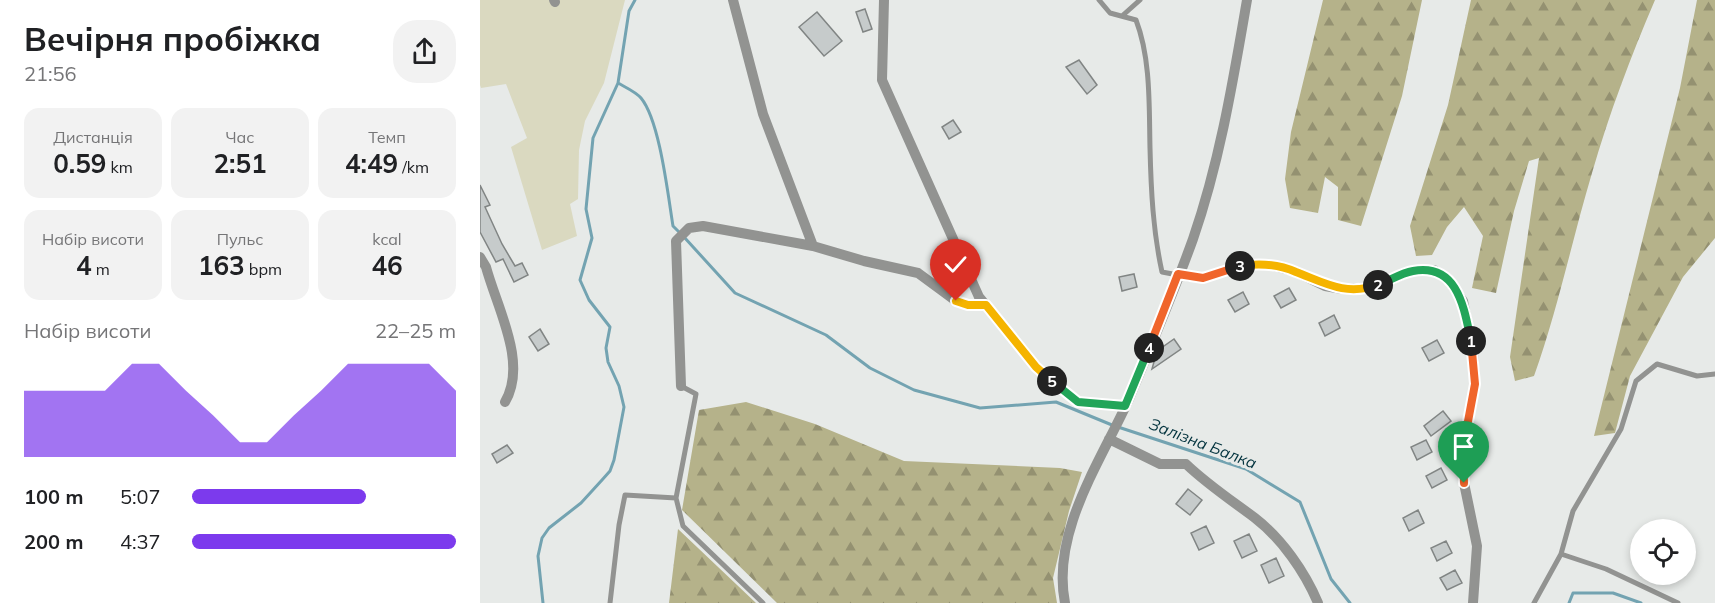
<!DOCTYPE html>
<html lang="uk">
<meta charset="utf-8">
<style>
body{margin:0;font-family:Mulish,sans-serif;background:#f2f2f2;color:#202124;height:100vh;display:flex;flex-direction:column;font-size:22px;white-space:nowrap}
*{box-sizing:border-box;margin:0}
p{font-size:20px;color:#757577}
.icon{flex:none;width:33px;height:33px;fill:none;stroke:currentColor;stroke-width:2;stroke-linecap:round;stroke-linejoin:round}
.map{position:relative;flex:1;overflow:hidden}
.details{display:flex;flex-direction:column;background:#fff;width:480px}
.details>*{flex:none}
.buttons{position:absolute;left:1150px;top:519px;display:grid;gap:12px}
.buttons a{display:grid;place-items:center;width:66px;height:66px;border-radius:50%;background:#fff;box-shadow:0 3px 9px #0003;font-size:30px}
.pin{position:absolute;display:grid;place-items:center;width:51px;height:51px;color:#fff;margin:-62px -26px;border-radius:50% 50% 50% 0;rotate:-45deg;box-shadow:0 0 6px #0007}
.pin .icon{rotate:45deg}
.km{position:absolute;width:30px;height:30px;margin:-15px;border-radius:50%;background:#222;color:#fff;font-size:16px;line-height:30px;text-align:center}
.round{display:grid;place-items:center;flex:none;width:63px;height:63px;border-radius:24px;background:#f2f2f2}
.head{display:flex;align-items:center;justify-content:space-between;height:102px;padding:0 24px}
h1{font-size:33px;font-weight:700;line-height:45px}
.stats{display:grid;grid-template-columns:repeat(3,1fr);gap:9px;height:102px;padding:6px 24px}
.stats div{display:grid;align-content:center;border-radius:15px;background:#f2f2f2;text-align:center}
.stats b{font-size:26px;font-weight:700}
.stats small{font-size:16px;font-weight:400}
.stats p{font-size:16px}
.chart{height:168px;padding:12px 24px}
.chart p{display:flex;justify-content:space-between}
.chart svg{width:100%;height:108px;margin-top:6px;fill:#7c3aed;opacity:.7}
ul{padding:0 24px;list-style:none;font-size:20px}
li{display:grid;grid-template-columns:96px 72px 1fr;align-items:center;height:45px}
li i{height:15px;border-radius:8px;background:#7c3aed}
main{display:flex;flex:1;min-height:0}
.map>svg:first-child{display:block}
.green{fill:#dad9c0}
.forest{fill:url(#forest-firs)}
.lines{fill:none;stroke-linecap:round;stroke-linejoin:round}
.stream{stroke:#73a3b1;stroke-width:3}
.building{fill:#c6cbcb;stroke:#818584;stroke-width:1.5}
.service{stroke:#929391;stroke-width:5}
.minor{stroke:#929391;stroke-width:10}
.split-1-casing{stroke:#fff;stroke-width:12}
.split-2-casing{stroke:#fff;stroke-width:12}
.split-3-casing{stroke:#fff;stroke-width:12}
.split-4-casing{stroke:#fff;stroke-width:12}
.split-5-casing{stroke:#fff;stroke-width:12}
.split-6-casing{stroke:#fff;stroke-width:12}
.split-1{stroke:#f0652b;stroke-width:8}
.split-2{stroke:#22a559;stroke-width:8}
.split-3{stroke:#f5b400;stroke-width:8}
.split-4{stroke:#f0652b;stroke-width:8}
.split-5{stroke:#22a559;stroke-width:8}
.split-6{stroke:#f5b400;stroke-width:8}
.labels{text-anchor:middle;stroke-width:6;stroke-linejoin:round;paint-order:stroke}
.water-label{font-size:16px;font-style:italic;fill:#03333e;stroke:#e7eae8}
</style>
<main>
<section class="details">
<div class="head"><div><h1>Вечірня пробіжка</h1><p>21:56</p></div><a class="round"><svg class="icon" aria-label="share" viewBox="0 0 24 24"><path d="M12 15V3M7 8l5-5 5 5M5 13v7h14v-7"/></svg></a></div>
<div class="stats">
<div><p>Дистанція</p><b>0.59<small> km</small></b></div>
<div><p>Час</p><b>2:51</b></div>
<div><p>Темп</p><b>4:49<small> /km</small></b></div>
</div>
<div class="stats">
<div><p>Набір висоти</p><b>4<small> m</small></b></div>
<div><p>Пульс</p><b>163<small> bpm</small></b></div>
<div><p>kcal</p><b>46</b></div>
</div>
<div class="chart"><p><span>Набір висоти</span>22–25 m</p>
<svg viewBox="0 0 160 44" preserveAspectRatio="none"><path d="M0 44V17L10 17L20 17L30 17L40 6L50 6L60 17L70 27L80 38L90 38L100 27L110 17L120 6L130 6L140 6L150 6L160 17V44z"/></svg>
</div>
<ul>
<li><b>100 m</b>5:07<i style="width:66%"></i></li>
<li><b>200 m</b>4:37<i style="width:100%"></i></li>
</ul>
</section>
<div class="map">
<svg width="1235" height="603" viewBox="0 0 1235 603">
<defs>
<pattern id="forest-firs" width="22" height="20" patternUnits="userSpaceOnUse" patternTransform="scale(1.5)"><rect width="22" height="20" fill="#b5b28a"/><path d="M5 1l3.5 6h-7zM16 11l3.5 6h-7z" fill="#949171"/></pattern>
</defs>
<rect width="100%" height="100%" fill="#e7eae8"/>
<path class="green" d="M0,0H145L124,83L105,121L99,150L98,199L90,204L97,236L62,250L31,147L47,138L26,84L1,88L0,85Z"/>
<path class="forest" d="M843,0H942L922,96L881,226L858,220V187L845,177L838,213L810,208L805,179L811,132Z
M991,0H1175C1151,56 1129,114 1112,173C1092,240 1078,309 1054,376L1035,381L1030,357L1059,158L1049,161L1034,211L1016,293L992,288L1003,236L984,207L967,227L952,255L936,256L930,226L968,105Z
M1217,0H1235V238L1203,277L1150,376L1135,433L1114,436L1200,88Z
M266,402L335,424L424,461L580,468L602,472L589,511L573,578L577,603H297L202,510L219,410Z
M198,529L276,603H189Z"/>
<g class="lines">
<path class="stream" d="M138,83C145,87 156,92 161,98C180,121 188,196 193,226L199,232
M204,237L255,293L346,335L390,368L434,390L500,408L576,402L632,425
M638,427L766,469L820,502L851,579L870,603
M63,603L58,556L62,538L69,528L101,503L122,480L130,471L134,460L144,407L139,386L128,362L126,348L130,327L109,300L100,280L112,238L106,209L113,138L138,83L149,11L155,0
M1089,603L1093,593H1133L1161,603"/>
</g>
<path class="building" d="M385,9L392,29L383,32L376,12Z
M337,12L362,41L344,56L319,27Z
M599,60L617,85L607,94L586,67Z
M473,120L481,132L469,139L462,127Z
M0,185L10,205L5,207L22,244L35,266L42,263L48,275L34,282L23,259L16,262L0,232Z
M654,274L657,287L642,291L639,277Z
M809,288L816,300L801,308L794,296Z
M763,292L769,304L755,312L748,300Z
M854,315L860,328L845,336L839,323Z
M60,329L69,344L58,351L49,337Z
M694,339L701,349L672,369L677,351Z
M957,340L964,353L949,361L942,348Z
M963,411L971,421L951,436L944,426Z
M946,440L952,452L937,460L931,447Z
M27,445L33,453L17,463L12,454Z
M961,468L967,480L952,488L946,476Z
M708,489L722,500L710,515L696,504Z
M938,510L944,523L929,531L923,518Z
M726,526L734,543L719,550L711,533Z
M769,534L777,551L762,558L754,541Z
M966,541L972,553L957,561L951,548Z
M796,558L804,576L789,583L781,565Z
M975,570L982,583L967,590L960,578Z"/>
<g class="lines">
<path class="service" d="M619,0L630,13L656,20C671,59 669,107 670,148C671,190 673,231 682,272L698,275
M642,16L660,0
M196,498L203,526L283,603
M1081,554L1126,569L1198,603
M130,603L139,525L145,495L196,498L216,394L201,386
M1054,603L1081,554L1093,511L1141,429L1156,381L1177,364L1217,376L1235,374"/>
<path class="minor" d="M74,0L75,2
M253,0L283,114L333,246
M404,0L402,80L499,297L556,367L598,402L645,406
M0,257L6,267C17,308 48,363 25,402
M698,275L723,278L761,266L785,264L814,271L845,286L862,289L895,287L931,271L954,270L969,281L983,301L993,351L995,384L983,448L984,483L997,546L993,603
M201,386L196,241L209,228L223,226L333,246L384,261L438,273L476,301L488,305H506
M629,439L680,464H706C728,485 751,500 775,518C802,539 825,572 838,603
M585,603C571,532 621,461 649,399C671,346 694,292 713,239C740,161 753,81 767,0"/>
</g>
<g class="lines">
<defs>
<path id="split-1" d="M984,483L983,448L995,384L991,341"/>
<path id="split-2" d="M898,285C909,281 921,273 933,271C978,263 984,308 991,341"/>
<path id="split-3" d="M760,266C779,263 798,264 816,272C845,283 865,296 898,285"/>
<path id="split-4" d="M669,348L698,274L723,278L760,266"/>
<path id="split-5" d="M572,381L598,402L645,406L669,348"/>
<path id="split-6" d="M476,301L488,305H506L556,367L572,381"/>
</defs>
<use href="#split-1" class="split-1-casing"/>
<use href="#split-2" class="split-2-casing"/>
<use href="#split-3" class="split-3-casing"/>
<use href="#split-4" class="split-4-casing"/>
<use href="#split-5" class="split-5-casing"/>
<use href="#split-6" class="split-6-casing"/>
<use href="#split-1" class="split-1"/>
<use href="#split-2" class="split-2"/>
<use href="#split-3" class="split-3"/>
<use href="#split-4" class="split-4"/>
<use href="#split-5" class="split-5"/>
<use href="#split-6" class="split-6"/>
</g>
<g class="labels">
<g class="water-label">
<text transform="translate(723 443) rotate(21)" y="6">Залізна Балка</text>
</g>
</g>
</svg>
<div class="buttons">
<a><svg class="icon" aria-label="locate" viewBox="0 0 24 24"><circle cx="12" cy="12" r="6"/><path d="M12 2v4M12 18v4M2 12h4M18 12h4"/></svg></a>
</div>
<div class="pin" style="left:984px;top:483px;background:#1e9e55"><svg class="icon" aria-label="arrive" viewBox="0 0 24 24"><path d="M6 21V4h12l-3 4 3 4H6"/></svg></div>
<div class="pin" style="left:476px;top:301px;background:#d93025"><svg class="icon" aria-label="check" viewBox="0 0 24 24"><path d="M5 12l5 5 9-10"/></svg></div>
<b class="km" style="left:991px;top:341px">1</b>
<b class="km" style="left:898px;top:285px">2</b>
<b class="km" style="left:760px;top:266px">3</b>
<b class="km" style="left:669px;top:348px">4</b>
<b class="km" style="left:572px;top:381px">5</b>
</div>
</main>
